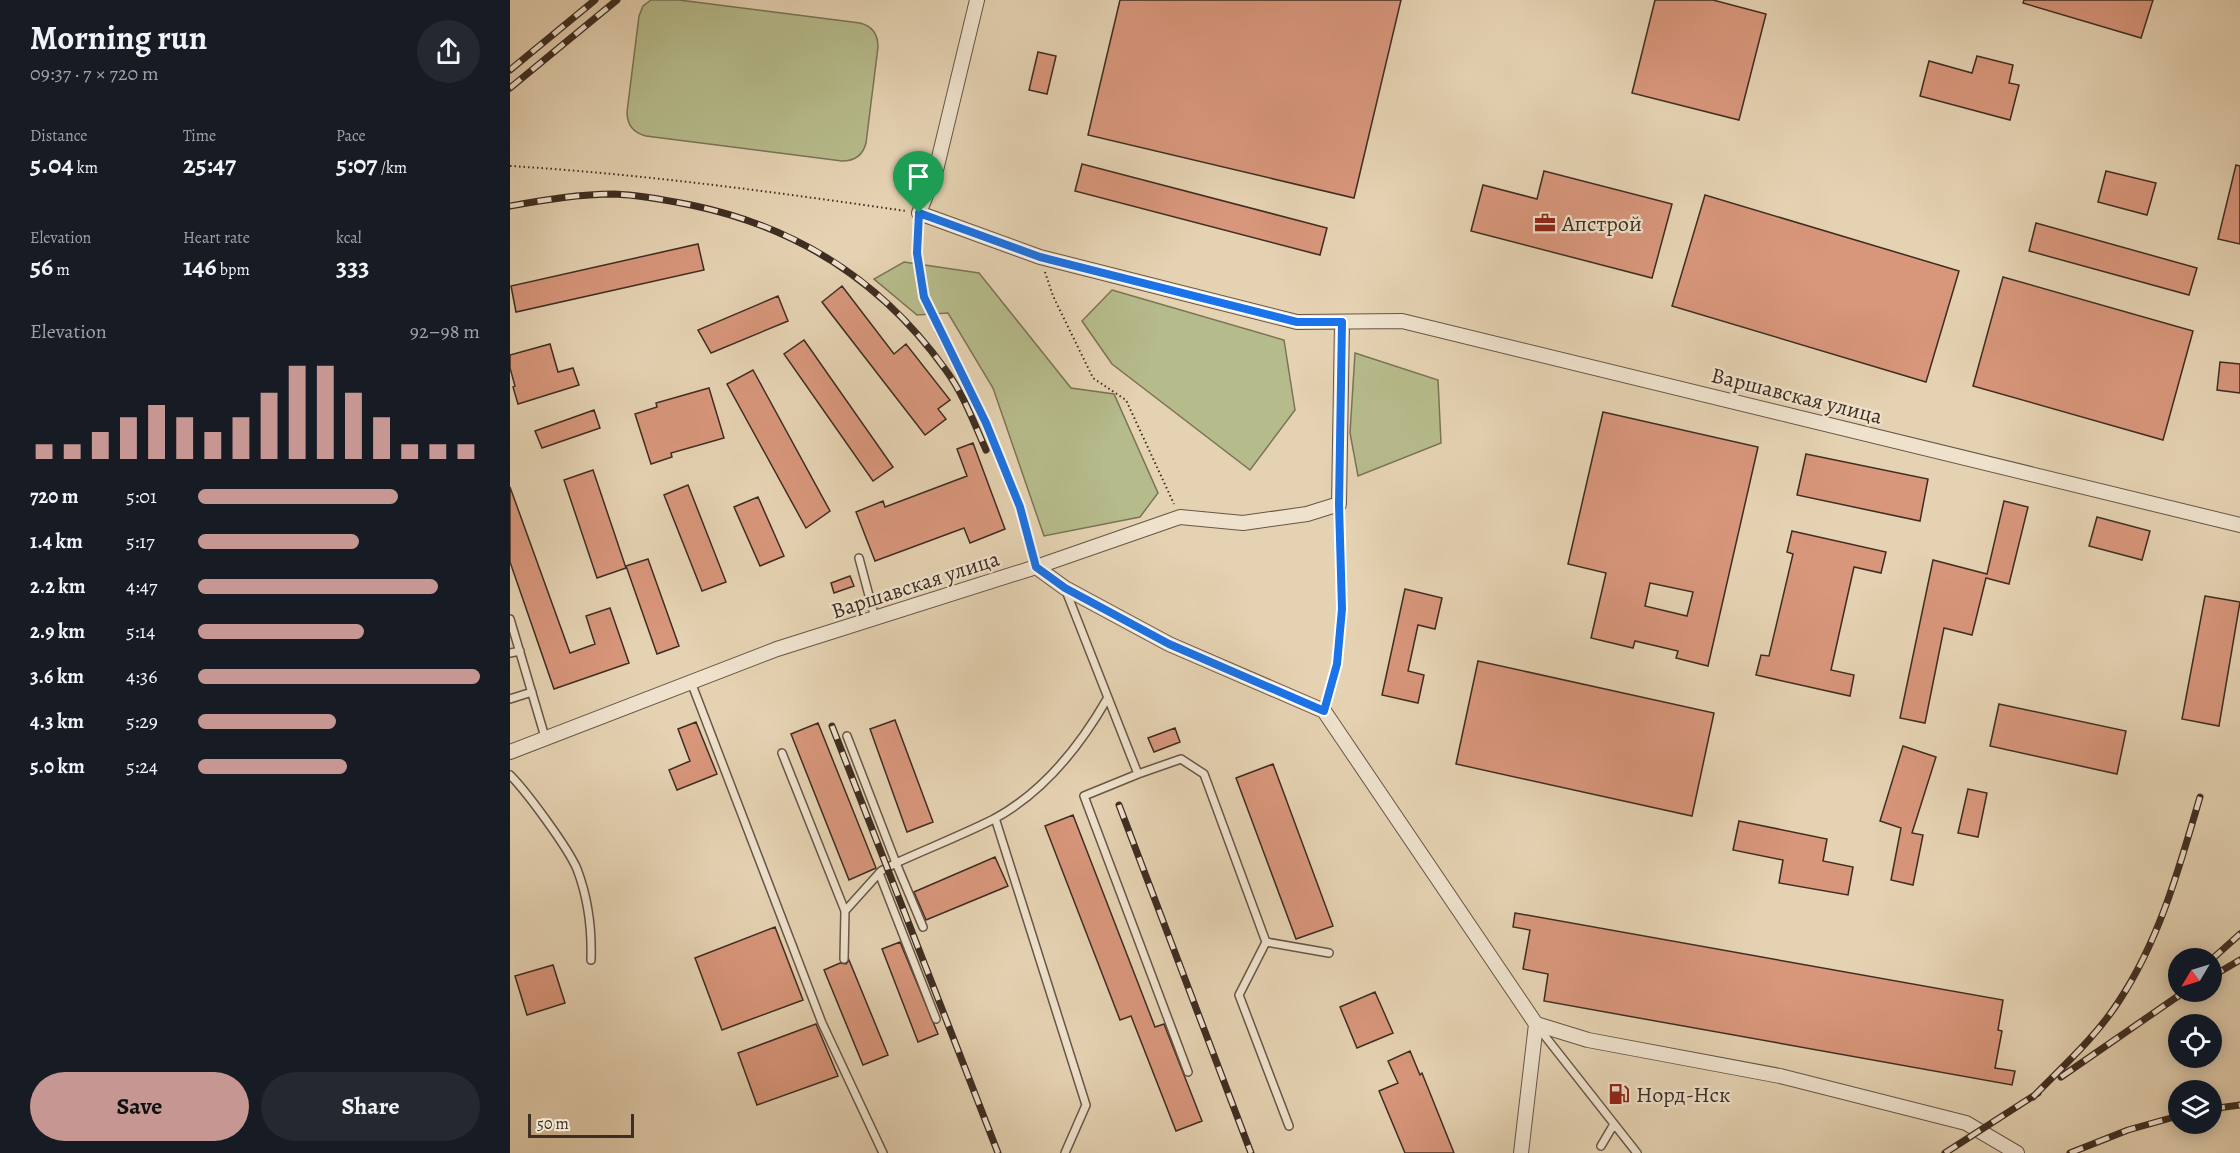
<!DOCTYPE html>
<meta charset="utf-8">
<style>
body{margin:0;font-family:Alegreya,serif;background:#242831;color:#f1f3f6;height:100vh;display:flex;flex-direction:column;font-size:22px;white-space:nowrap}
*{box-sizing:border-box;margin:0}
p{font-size:20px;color:#9ea1a6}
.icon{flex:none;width:33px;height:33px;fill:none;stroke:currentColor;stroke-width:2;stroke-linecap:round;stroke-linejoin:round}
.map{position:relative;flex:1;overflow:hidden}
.panel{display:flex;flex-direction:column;background:#171b24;width:510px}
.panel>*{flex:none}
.needle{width:39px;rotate:232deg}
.fabs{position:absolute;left:1658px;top:948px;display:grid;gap:12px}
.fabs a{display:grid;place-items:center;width:54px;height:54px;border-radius:50%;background:#171b24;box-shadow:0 3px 15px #0003;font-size:30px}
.scale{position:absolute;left:18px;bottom:15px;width:106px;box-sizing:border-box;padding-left:6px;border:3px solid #3e2d22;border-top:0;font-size:16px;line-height:21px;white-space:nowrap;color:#3e2d22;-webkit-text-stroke:4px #eee2cd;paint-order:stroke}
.pin{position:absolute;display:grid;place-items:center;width:51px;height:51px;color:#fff;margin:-62px -26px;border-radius:50% 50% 50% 0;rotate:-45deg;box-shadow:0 0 6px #0007}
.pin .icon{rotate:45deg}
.round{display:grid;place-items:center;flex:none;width:63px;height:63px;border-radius:32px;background:#242831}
.summary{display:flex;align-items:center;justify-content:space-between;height:102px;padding:0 30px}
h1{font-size:33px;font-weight:600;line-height:45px}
.metrics{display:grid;grid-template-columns:repeat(3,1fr);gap:9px;height:102px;padding:6px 30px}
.metrics div{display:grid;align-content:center}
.metrics b{font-size:26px;font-weight:600}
.metrics small{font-size:16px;font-weight:400}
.metrics p{font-size:16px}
.chart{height:168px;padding:12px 30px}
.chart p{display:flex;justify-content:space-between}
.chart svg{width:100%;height:108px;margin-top:6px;stroke:#c59692;stroke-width:6}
.cta{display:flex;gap:12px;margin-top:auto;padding:12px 30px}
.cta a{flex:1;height:69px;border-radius:36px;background:#c59692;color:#111;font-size:24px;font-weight:600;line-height:69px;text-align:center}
.cta a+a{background:#242831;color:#f1f3f6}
ul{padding:0 30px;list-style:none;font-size:20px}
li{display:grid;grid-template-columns:96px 72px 1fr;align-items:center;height:45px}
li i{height:15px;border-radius:8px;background:#c59692}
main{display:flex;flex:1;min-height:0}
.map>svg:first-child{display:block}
.green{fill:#b6bb8b;stroke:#7a7456;stroke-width:1.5}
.building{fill:#d8967b;stroke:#3e2d22;stroke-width:1.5;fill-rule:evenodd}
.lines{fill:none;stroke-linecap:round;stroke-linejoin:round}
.lane-casing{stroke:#685646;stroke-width:10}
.street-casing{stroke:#685646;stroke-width:16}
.path{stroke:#3e2d22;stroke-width:2;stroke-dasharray:1.5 3;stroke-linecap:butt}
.lane{stroke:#eee2cd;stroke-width:7}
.street{stroke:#eee2cd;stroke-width:14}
.rail-casing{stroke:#3e2d22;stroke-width:7}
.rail{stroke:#eee2cd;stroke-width:4.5;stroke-dasharray:14;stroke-linecap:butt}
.route-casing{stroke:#fff;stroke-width:12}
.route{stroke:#1a73e8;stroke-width:8}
.labels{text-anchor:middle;stroke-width:4.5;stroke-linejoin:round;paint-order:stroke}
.poi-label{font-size:22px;fill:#3e2d22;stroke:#eee2cd;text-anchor:start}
.street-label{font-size:22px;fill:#3e2d22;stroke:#eee2cd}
</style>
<main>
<section class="panel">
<div class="summary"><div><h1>Morning run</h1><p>09:37 · 7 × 720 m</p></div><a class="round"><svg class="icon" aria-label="share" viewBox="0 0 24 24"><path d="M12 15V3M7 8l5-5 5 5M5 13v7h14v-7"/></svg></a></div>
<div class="metrics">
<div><p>Distance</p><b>5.04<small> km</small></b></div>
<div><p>Time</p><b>25:47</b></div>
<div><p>Pace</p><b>5:07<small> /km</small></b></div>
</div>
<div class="metrics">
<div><p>Elevation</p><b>56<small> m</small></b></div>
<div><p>Heart rate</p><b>146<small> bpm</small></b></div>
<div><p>kcal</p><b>333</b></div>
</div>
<div class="chart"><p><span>Elevation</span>92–98 m</p>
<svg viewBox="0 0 160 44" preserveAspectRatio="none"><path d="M5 44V38M15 44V38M25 44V33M35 44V27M45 44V22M55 44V27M65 44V33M75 44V27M85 44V17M95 44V6M105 44V6M115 44V17M125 44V27M135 44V38M145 44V38M155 44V38"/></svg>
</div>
<ul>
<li><b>720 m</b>5:01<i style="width:71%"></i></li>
<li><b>1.4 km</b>5:17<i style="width:57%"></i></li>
<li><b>2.2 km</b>4:47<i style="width:85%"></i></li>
<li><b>2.9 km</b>5:14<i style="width:59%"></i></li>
<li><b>3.6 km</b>4:36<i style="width:100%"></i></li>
<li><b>4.3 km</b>5:29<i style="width:49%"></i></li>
<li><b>5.0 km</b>5:24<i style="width:53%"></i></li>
</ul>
<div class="cta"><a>Save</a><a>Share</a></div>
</section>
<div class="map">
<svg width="1730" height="1153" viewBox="0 0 1730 1153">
<rect width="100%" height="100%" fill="#e5d2b2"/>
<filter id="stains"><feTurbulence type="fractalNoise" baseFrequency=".00333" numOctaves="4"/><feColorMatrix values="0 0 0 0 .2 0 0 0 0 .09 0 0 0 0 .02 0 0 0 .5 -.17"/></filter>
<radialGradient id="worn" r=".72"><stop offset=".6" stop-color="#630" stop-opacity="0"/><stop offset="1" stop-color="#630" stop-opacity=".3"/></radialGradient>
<path class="green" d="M141,0H169L350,23C362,26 368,34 368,47L356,143C353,155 345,161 332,161L136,136C124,133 117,125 117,112L129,16L133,6Z
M394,262L469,273L561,388L604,394L648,493L630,517L534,536L483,388L438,313L407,315L364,279Z
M602,290L774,340L785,410L740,470L602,364L572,321Z
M845,353L928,380L931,443L848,476L840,433Z"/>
<path class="building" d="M610,0H891L844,198L578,135Z
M1145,0H1203L1256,14L1229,120L1122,93Z
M1514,0H1643L1631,38L1513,3Z
M528,52L546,56L537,94L519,90Z
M1467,56L1503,65L1499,83L1509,85L1500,120L1410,96L1419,61L1462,73Z
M572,164L817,228L810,255L565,191Z
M1726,165L1730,166V244L1708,239Z
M1034,171L1162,204L1142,278L961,231L973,185L1027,199Z
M1596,171L1646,183L1637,215L1588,202Z
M1195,195L1449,271L1416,382L1162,306Z
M1526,223L1687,268L1679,295L1519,251Z
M188,244L194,270L6,312L1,286Z
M1493,277L1683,331L1653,440L1463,386Z
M332,286L384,354L396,344L440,400L428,409L436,419L415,435L312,302Z
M268,296L278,321L201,353L188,330Z
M294,340L383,467L363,481L274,354Z
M40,344L48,372L63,368L69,385L8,404L3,387L5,386L0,368V355Z
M1710,362L1730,364V393L1707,390Z
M243,370L320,511L296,528L217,384Z
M199,388L214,438L161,453L162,457L141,464L125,414L147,407L146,403Z
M84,410L90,428L32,448L25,431Z
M1093,412L1248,447L1198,666L1166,658L1168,651L1125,641L1123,648L1081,638L1096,573L1058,564ZM1140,583L1183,592L1177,616L1135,606Z
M463,443L495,529L460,543L454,528L365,561L346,512L373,501L375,507L457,476L447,449Z
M1296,454L1418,479L1410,521L1287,495Z
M83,470L116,568L87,578L54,480Z
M178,485L216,582L192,591L154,495Z
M0,487L60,653L85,644L76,616L100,608L119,663L44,689L0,562Z
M248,497L274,556L250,566L224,507Z
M1494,501L1518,507L1499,584L1476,578L1462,635L1434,628L1415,723L1390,718L1423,560L1477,574Z
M1587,517L1640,531L1632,560L1579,546Z
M1282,531L1376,552L1371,573L1344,567L1321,670L1344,675L1340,696L1246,675L1251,655L1259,656L1283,554L1277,552Z
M138,559L169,646L147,654L116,566Z
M340,576L344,586L324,593L321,583Z
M895,589L932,598L925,629L908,625L898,671L914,675L908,703L872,695Z
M1695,596L1730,602L1709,726L1672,719Z
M968,661L1204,713L1182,816L946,764Z
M1489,704L1616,731L1607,774L1480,746Z
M385,720L423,822L397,832L360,729Z
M186,722L207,774L167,790L159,770L180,761L168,729Z
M308,723L366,868L339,880L281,734Z
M665,728L670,742L644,752L638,738Z
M1393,746L1426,757L1402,833L1413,835L1403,885L1381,880L1391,828L1370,821Z
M763,764L823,926L786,939L726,778Z
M1458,789L1477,793L1468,837L1448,833Z
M563,815L645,1027L654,1024L692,1121L666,1131L621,1016L610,1020L535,826Z
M1229,821L1317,839L1313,861L1343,867L1338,895L1269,883L1273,860L1223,850Z
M485,857L498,886L416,920L404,892Z
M1005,913L1493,1000L1488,1030L1492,1031L1485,1068L1505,1071L1502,1085L1034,1001L1038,974L1013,969L1020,930L1003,927Z
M265,927L293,1000L212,1030L185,958Z
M390,942L428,1034L408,1042L372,949Z
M339,960L378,1055L353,1065L314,970L330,963L336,964Z
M43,965L55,1003L17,1015L5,976Z
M865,992L883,1033L847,1048L830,1007Z
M306,1024L328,1076L247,1105L228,1053Z
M900,1051L910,1075L912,1073L944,1153H895L869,1091L888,1083L878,1061Z"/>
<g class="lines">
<defs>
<path id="lane" d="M429,330L476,423L510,507L526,567
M349,558L365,618
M556,591L628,774L671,759L694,774L756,942L819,953
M0,619L35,737
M0,653L10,651
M181,682L312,1023L373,1153
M0,699L22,692
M272,753L335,911L334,959
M628,774L574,796L678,1072
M0,775C17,792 58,848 67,869C78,898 82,930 81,960
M485,818L576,1105L555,1153
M369,873L426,1019
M335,911L371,871L386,863L337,736
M413,927L386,863C419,848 452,835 484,819C532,793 570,746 597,699
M756,942L729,995L779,1126
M1027,1026L1127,1153
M1091,1146L1104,1124"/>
<path id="street" d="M467,0L426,170L409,213L530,257L787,322L892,321L1730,525
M526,567L555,588L659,644L814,711L1026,1024L1011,1153
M0,752L267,649L526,567L670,517L733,523L797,514L829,504L832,322
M1026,1024L1078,1040L1270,1076L1456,1123L1507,1153"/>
</defs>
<use href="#lane" class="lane-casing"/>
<use href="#street" class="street-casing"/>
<path class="path" d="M0,166C133,174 264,192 396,211
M408,227C406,261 412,290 425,321
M535,272L543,296L583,378L616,400L664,504
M817,699C834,639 832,579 830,517"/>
<use href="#lane" class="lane"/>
<use href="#street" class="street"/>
<defs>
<path id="rail" d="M0,70L85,0
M0,88L107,0
M0,206C34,200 70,194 104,194C129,195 156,200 181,205C287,227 371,280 435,369C453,393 464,423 476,450
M322,726L488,1153
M609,805L741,1153
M1701,960L1730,934
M1701,977L1730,960
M1551,1077L1674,992
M1523,1097C1552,1067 1586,1037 1609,1001C1650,939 1669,868 1690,797
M1701,1109L1730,1105
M1435,1153L1528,1093
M1560,1153L1618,1130L1668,1116"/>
</defs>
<use href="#rail" class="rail-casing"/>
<use href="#rail" class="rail"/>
</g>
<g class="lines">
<defs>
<path id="route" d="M409,213L530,257L787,322H832L829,504L832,609L827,664L814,711L659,644L555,588L526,567L510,507L476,423L414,297L407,253Z"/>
</defs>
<use href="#route" class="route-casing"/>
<use href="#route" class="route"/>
</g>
<defs>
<symbol id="office-bare" viewBox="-9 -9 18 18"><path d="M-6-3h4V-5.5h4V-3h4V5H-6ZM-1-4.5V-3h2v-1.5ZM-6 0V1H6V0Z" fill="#8f2418" stroke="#eee2cd" stroke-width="2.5" paint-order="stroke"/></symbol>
<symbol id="fuel-bare" viewBox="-9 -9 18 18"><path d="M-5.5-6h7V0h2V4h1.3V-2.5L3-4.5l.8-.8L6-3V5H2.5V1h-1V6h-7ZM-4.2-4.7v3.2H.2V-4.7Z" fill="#8f2418" stroke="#eee2cd" stroke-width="2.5" paint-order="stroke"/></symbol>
</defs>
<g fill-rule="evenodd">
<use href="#office-bare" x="1020" y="208" width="30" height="30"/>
<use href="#fuel-bare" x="1094" y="1079" width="30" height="30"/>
</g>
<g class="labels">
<g class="poi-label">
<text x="1052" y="231">Апстрой</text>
<text x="1126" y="1102">Норд-Нск</text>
</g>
<g class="street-label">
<text transform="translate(1287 395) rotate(14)" y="8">Варшавская улица</text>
<text transform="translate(405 584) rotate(-18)" y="8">Варшавская улица</text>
</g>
</g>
<rect width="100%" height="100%" filter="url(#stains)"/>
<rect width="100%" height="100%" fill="url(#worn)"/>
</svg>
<div class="fabs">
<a><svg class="needle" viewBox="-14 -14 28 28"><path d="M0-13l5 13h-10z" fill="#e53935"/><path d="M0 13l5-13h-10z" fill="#9ea1a6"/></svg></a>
<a><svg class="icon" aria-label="locate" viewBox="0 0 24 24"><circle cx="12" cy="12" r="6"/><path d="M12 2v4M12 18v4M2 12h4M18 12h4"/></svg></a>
<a><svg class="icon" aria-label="layers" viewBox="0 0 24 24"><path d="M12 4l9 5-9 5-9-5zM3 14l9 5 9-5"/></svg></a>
</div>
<div class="scale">50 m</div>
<div class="pin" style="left:409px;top:213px;background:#1e9e55"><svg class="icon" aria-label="arrive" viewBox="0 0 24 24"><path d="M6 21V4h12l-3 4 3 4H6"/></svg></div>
</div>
</main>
